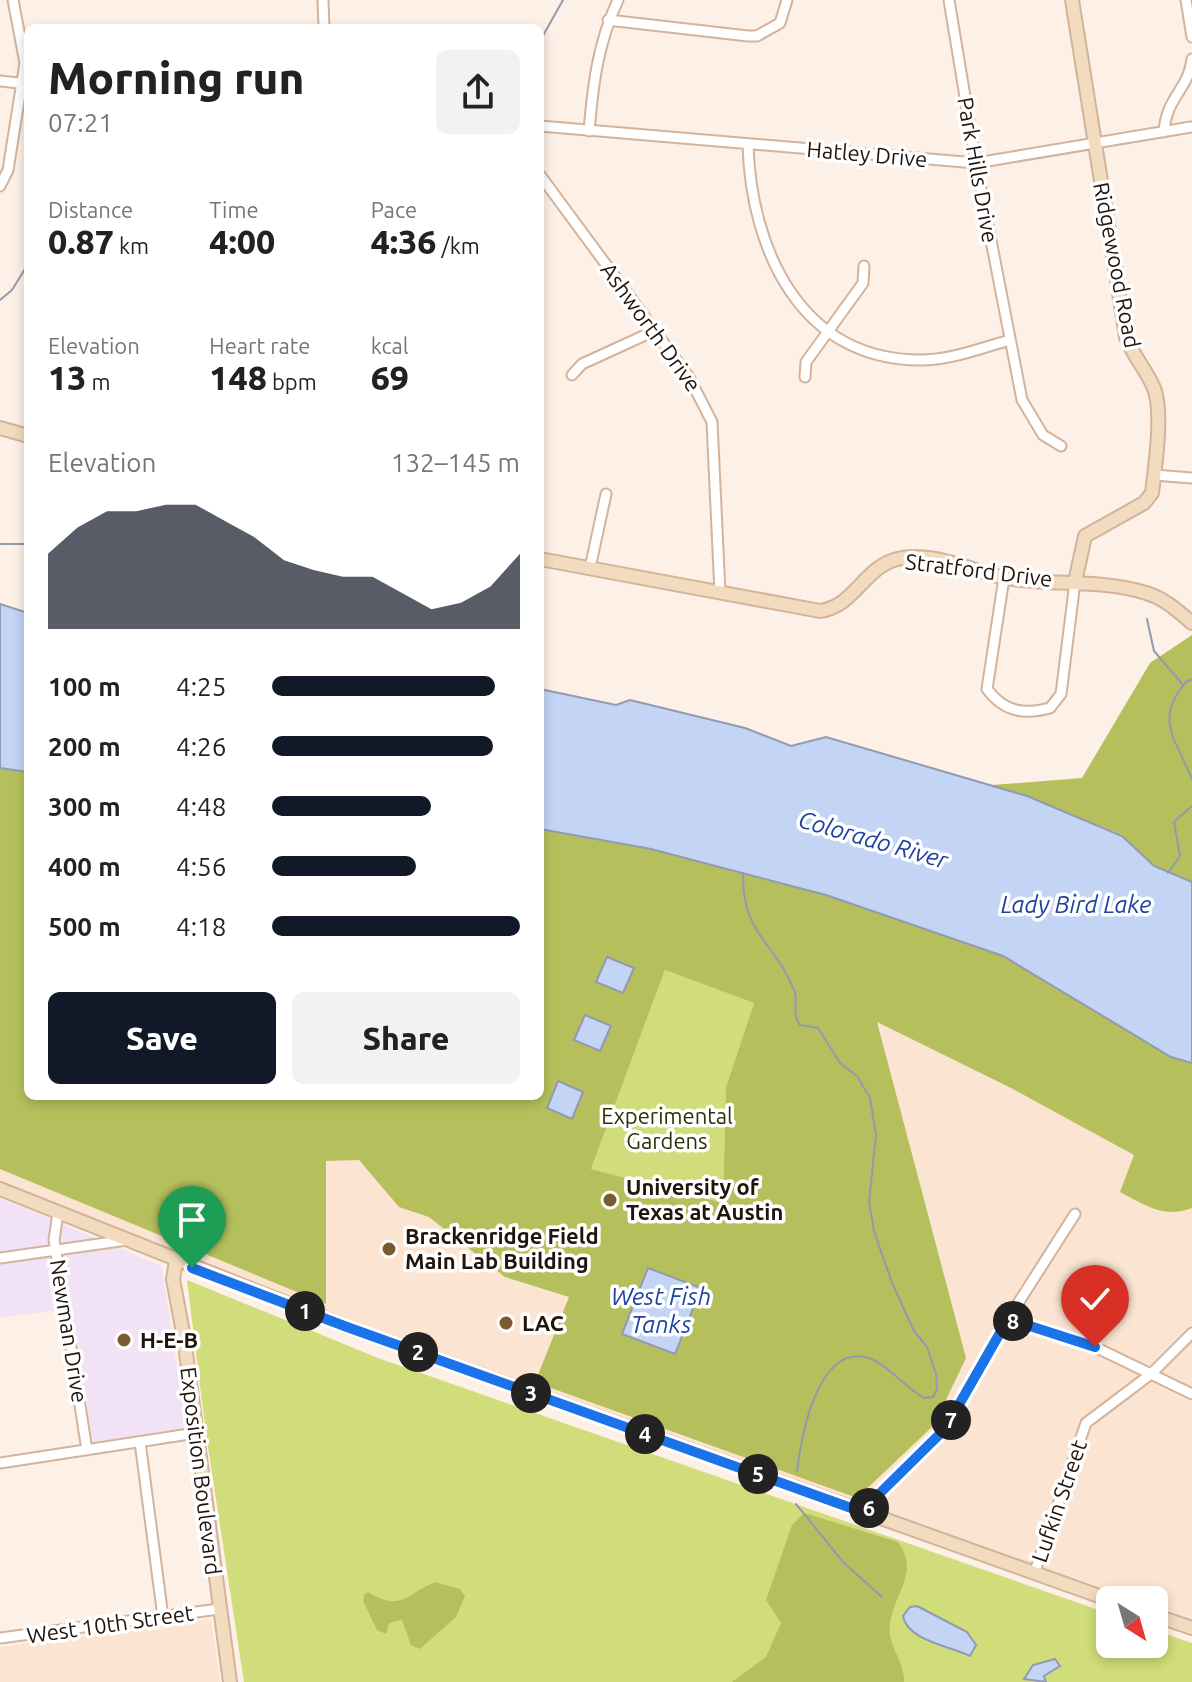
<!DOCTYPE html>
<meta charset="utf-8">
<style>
body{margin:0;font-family:Ubuntu,sans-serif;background:#f2f2f2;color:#222;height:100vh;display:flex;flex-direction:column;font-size:30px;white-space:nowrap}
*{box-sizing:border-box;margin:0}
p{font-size:26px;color:#767676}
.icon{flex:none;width:44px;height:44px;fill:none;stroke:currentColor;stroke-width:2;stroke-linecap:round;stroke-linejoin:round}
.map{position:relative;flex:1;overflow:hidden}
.drawer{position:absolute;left:24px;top:24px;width:520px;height:1076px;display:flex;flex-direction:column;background:#fff;border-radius:12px;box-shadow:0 4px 12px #0003}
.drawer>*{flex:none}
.needle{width:52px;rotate:143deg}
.fabs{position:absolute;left:1096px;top:1586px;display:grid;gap:16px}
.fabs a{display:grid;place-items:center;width:72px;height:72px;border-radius:12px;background:#fff;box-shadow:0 4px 12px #0003;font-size:40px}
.pin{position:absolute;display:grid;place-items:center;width:68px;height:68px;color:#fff;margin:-82px -34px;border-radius:50% 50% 50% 0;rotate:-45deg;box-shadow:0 0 8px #0007}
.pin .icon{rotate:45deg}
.km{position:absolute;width:40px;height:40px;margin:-20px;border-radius:50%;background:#222;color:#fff;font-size:22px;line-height:40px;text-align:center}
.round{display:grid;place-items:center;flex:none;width:84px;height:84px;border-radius:12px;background:#f2f2f2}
.headline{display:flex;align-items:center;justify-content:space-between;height:136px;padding:0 24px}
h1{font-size:44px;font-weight:800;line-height:60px}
.metrics{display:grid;grid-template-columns:repeat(3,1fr);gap:12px;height:136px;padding:8px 24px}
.metrics div{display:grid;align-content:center}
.metrics b{font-size:34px;font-weight:800}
.metrics small{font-size:22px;font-weight:400}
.metrics p{font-size:22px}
.chart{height:224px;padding:16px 24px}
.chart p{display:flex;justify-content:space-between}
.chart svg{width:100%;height:144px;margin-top:8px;fill:#111827;opacity:.7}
.cta{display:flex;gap:16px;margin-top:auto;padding:16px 24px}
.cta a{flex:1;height:92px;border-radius:12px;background:#111827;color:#fff;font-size:32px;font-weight:800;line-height:92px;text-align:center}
.cta a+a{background:#f2f2f2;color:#222}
ul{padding:0 24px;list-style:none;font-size:26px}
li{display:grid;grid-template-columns:128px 96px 1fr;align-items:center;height:60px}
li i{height:20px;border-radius:10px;background:#111827}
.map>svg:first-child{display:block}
.commercial{fill:#f2e2f5}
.built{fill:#fce4d2}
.green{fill:#d1dd7a}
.forest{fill:#b5c05d;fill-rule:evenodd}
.water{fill:#c3d4f5;stroke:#929aaf;stroke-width:2}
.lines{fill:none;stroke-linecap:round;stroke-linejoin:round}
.stream{stroke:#929aaf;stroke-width:2}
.street-casing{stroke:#d3b39b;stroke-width:13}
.secondary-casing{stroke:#d3b39b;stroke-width:16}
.street{stroke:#fff;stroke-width:9}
.secondary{stroke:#f2dbbe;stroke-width:12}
.route-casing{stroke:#fff;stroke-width:16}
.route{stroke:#1a73e8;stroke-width:10}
.poi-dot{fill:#795b2f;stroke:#fff;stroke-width:3}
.labels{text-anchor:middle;stroke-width:7;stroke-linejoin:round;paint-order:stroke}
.street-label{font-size:22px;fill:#20140c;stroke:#fff}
.park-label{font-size:22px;fill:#2e3106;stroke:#fff}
.poi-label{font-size:22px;font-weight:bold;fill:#20140c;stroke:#fff;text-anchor:start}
.water-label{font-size:24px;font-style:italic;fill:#20439f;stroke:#fff}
</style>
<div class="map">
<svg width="1192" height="1682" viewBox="0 0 1192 1682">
<rect width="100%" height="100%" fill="#fdf0e6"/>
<path class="commercial" d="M0,1198L162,1266L186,1428L93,1442L72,1308L0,1318Z"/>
<path class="built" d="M0,768L28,1096H540V829L651,849L826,895L1171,1057L1192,1063V1628L1154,1615V1600H1110L347,1327L0,1189Z
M211,1619L220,1682H0V1647Z"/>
<path class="green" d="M665,970L754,1003L726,1087L723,1204L591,1169Z
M187,1280L378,1358L1110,1614V1644H1154V1630L1192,1643V1682H244L206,1434Z"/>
<path class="forest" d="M1192,635V882L1154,866L1122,835L1027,796L992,785L1082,778L1150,663Z
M0,768L28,772V1096H540V829L648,849L826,895L1003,956L1171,1057L1192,1063V1208C1164,1219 1145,1205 1120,1192L1134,1155L1013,1089L877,1022L966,1358L934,1425L857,1498L551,1388L536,1380L569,1297L505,1277L429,1217L399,1207L359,1160L326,1161V1304L0,1169ZM665,970L754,1003L726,1087L723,1203L591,1169Z
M804,1513L898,1542C920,1572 895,1592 890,1623C886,1643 905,1662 904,1682H732L766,1657L781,1623L766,1600L792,1525Z
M435,1582L460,1589L465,1596L456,1617L420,1649L411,1645L402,1620L389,1623L386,1634L377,1630L363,1601L364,1595L368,1592C401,1613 408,1593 435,1582Z"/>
<path class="water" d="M0,604L28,613V772L0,768Z
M540,689L616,705L630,700L745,728L791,746L826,737L1027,796L1122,836L1154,866L1192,882V1063L1171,1057L1003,956L826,895L651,849L540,829Z
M607,957L634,968L623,993L596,982Z
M585,1015L611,1026L600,1051L574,1040Z
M558,1081L583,1092L572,1119L547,1108Z
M648,1268L701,1288L675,1354L622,1334Z
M917,1606L967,1632L976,1645L970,1656C953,1647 907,1641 903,1616L910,1607Z
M1055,1659L1060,1666L1044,1676L1046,1682L1024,1679L1033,1665Z"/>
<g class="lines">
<path class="stream" d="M540,41L563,0
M0,300L12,290L28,264
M0,544H28
M1147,619L1154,651L1183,685
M1192,680L1187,681C1153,719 1176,739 1192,779
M743,873C742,935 773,939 794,990C799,1002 791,1013 800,1025L818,1028L840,1063L857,1076L870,1098L876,1135L869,1202L874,1231L892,1283L914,1331L927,1347L936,1374L937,1389L933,1397L924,1398C906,1388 888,1365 869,1358C817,1342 801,1439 797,1471
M1168,873L1180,856L1174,822L1192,806
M796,1504L844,1563L882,1597"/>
<defs>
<path id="street" d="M323,0L324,28
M949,0L976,163L1022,400L1043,435L1061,446
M1186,0L1192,37
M608,20L748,36H757L780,23L787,0
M0,81L28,84
M540,126L976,163L1191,127
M589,131C593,84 598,43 618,0
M1164,132C1166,97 1189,89 1192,59
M748,145C751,248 800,360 920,360C951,360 981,348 1010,340
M540,175L689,377L712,422L720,593
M0,186L8,170L25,63L13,0
M572,375L582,364L654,331
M805,377L806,362L863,283L864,266
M1154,475L1192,478
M590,568L606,494
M1004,578L987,689C1004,712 1024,715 1050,708L1061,694L1075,582
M58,1213L54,1240L87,1450
M0,1258L127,1240
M1008,1319L1095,1347L1192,1394
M140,1442L163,1617
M0,1463L196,1433
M865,1513L874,1500L945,1429L1008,1319L1075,1214
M1034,1574L1086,1423L1151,1374L1192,1333
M0,1638L219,1609"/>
<path id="secondary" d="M1072,0L1126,337C1133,356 1145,368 1153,386C1164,409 1155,467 1152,493L1144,503L1085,536L1075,582
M0,428L28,436
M540,559L820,611C853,607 863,570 894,560C926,549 969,570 1001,577C1048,587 1099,578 1146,593C1164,598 1178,611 1192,623
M0,1189L347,1327L1110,1600
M176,1261L173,1279L184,1338L230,1682
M1154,1615L1192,1628"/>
</defs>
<use href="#street" class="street-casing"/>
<use href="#secondary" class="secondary-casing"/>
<use href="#street" class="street"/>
<use href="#secondary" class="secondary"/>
</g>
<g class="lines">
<defs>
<path id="route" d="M192,1268L347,1327L865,1513L875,1498L945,1429L1008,1319L1095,1347"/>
</defs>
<use href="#route" class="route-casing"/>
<use href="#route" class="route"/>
</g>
<g class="poi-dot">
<circle cx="610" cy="1200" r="8"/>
<circle cx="389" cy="1249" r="8"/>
<circle cx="506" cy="1323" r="8"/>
<circle cx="124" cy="1340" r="8"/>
</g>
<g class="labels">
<g class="street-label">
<text transform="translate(867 154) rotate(5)" y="8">Hatley Drive</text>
<text transform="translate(978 170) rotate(80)" y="8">Park Hills Drive</text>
<text transform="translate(1117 265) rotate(79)" y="8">Ridgewood Road</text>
<text transform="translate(651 327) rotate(54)" y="8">Ashworth Drive</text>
<text transform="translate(979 570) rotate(7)" y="8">Stratford Drive</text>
<text transform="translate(69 1331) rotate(81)" y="8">Newman Drive</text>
<text transform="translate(201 1471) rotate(83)" y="8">Exposition Boulevard</text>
<text transform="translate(1059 1501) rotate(-71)" y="8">Lufkin Street</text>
<text transform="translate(110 1624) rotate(-8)" y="8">West 10th Street</text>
</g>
<g class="park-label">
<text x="667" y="1124">Experimental<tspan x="667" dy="25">Gardens</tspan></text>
</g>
<g class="poi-label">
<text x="626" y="1195">University of<tspan x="626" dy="25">Texas at Austin</tspan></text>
<text x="405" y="1244">Brackenridge Field<tspan x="405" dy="25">Main Lab Building</tspan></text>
<text x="522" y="1331">LAC</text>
<text x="140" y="1348">H-E-B</text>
</g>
<g class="water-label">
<text transform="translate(873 840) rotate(16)" y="8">Colorado River</text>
<text x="1076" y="913">Lady Bird Lake</text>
<text x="661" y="1305">West Fish<tspan x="661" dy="28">Tanks</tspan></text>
</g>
</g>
</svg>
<div class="fabs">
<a><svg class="needle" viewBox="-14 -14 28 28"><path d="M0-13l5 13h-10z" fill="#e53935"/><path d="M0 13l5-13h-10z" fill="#767676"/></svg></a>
</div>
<div class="pin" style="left:192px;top:1268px;background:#1e9e55"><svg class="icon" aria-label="arrive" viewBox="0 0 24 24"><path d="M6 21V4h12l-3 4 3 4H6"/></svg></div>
<div class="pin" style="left:1095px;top:1347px;background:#d93025"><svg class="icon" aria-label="check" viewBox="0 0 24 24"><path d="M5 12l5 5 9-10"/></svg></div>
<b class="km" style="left:305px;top:1311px">1</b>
<b class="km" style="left:418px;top:1352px">2</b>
<b class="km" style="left:531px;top:1393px">3</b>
<b class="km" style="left:645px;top:1434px">4</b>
<b class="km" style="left:758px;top:1474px">5</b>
<b class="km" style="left:869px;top:1508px">6</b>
<b class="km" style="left:951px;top:1420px">7</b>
<b class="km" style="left:1013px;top:1321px">8</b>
<section class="drawer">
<div class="headline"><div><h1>Morning run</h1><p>07:21</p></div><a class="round"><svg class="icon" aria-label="share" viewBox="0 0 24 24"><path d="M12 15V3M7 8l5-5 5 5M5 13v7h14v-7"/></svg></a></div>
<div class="metrics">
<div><p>Distance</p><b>0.87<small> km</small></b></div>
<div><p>Time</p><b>4:00</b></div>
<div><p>Pace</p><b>4:36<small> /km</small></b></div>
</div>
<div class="metrics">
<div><p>Elevation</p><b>13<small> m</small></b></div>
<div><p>Heart rate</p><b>148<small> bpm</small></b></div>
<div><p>kcal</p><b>69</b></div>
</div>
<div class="chart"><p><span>Elevation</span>132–145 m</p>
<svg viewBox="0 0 160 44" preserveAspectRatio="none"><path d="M0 44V21L10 13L20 8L30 8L40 6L50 6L60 11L70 16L80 23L90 26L100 28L110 28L120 33L130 38L140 36L150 31L160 21V44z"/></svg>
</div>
<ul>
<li><b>100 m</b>4:25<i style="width:90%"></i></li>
<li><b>200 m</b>4:26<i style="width:89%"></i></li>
<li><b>300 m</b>4:48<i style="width:64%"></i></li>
<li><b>400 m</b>4:56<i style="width:58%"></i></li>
<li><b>500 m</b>4:18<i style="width:100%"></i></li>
</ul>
<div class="cta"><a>Save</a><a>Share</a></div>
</section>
</div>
